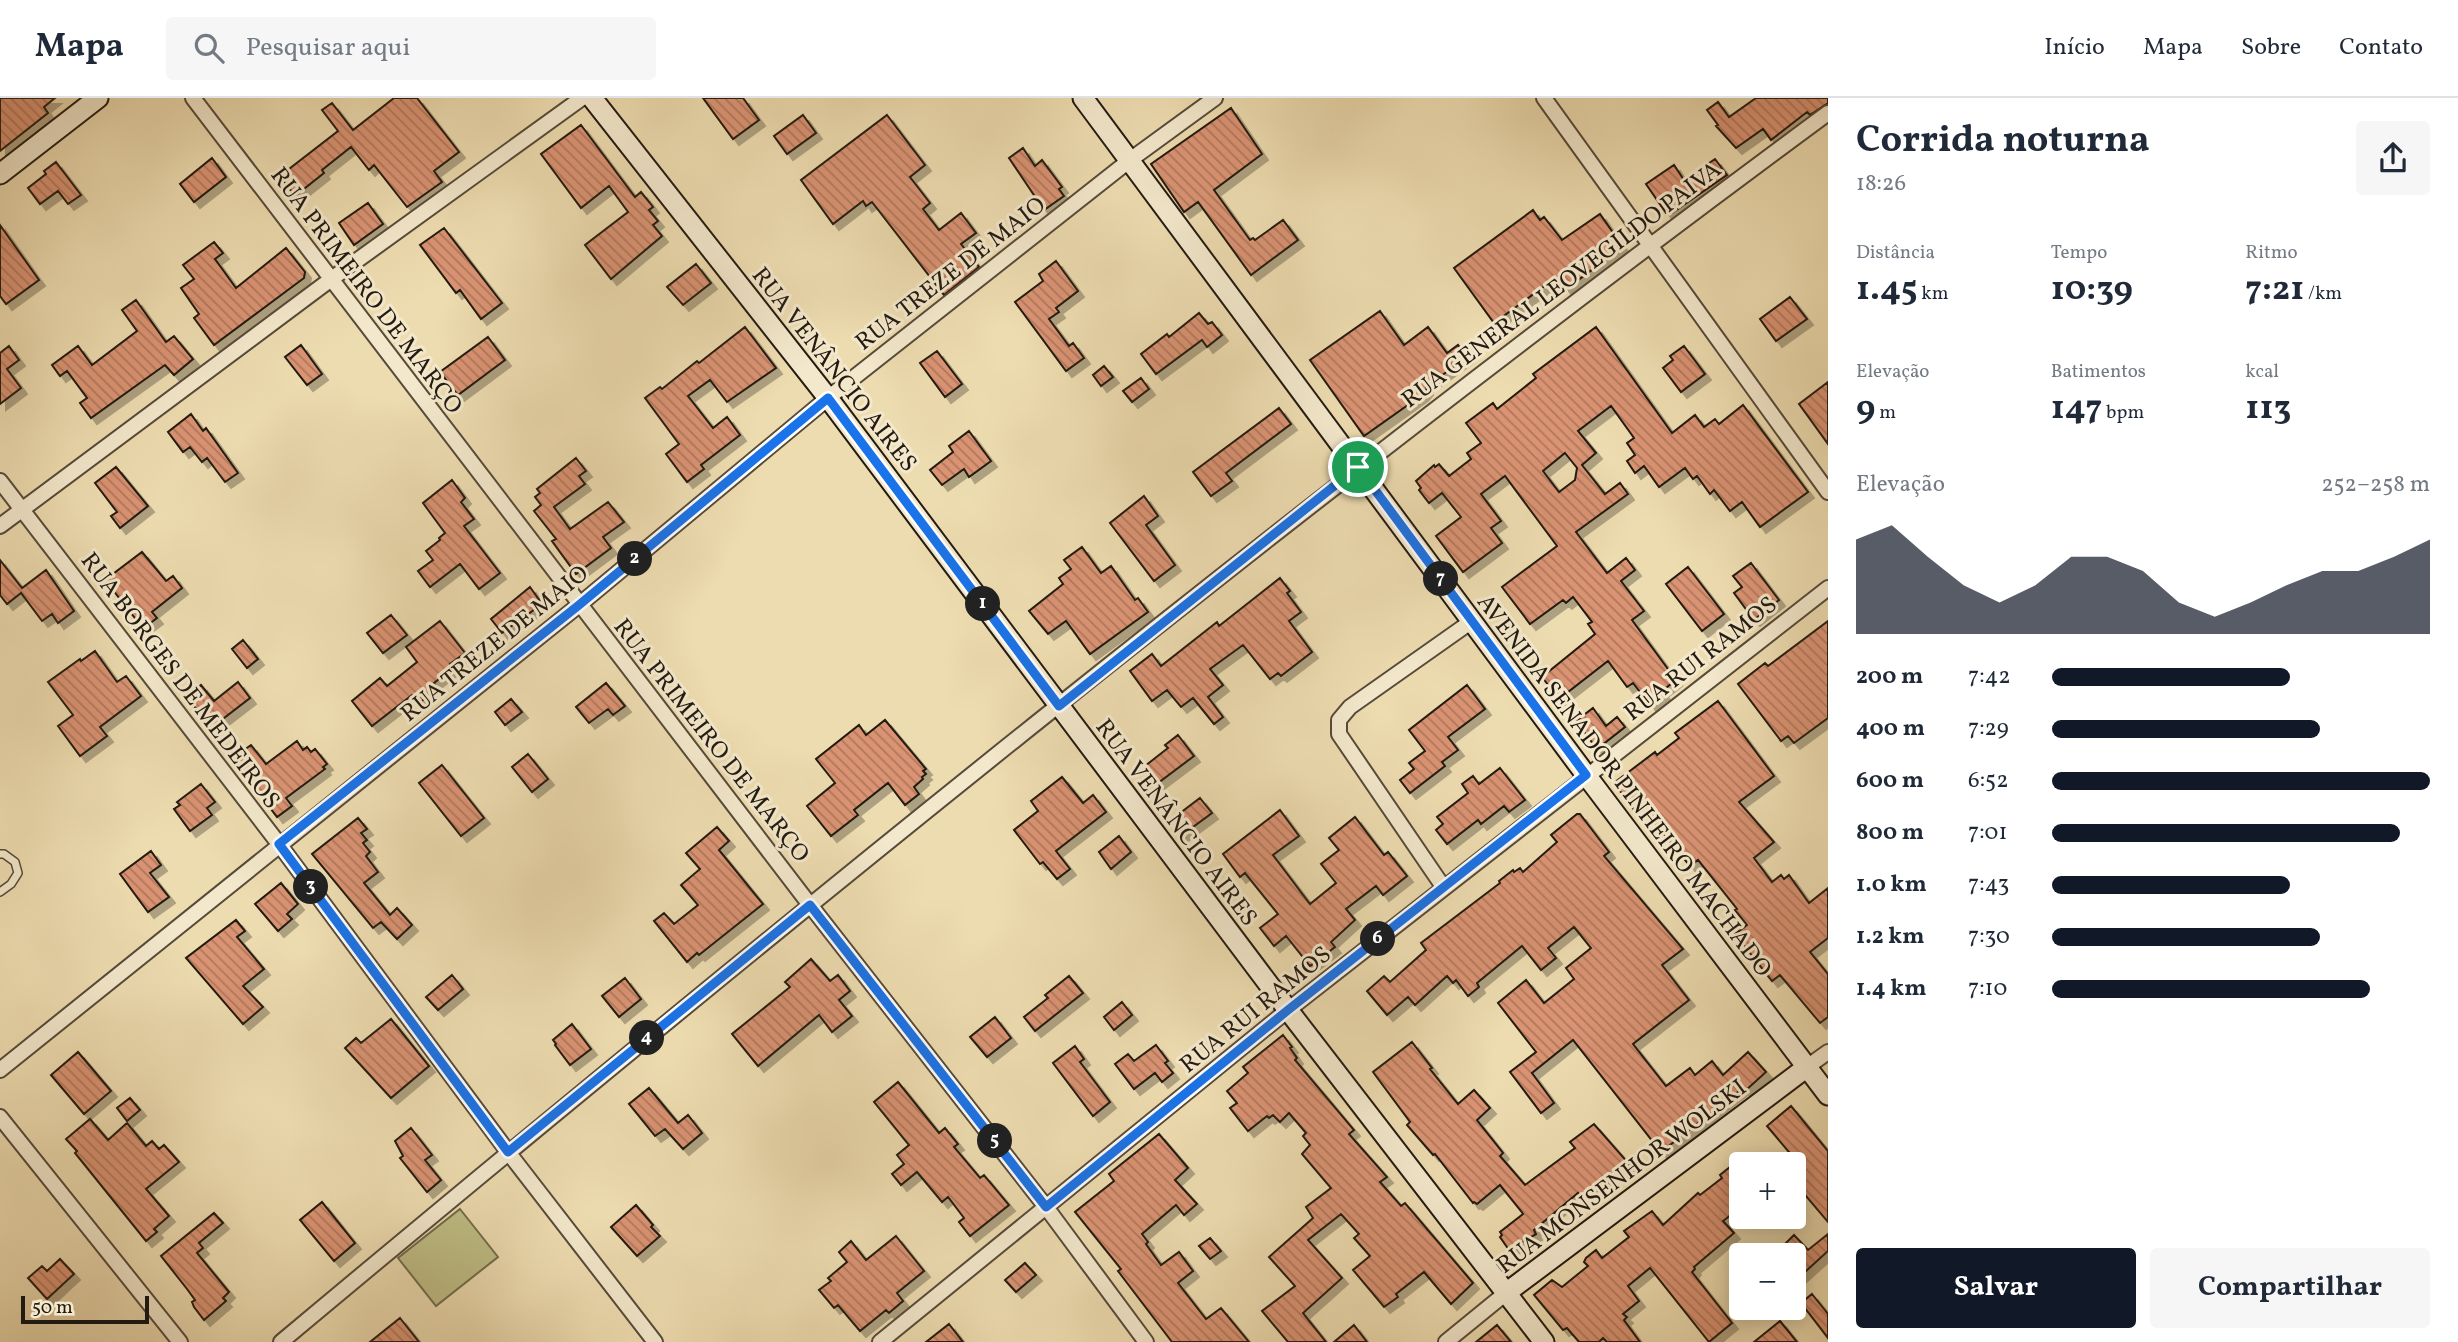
<!DOCTYPE html>
<html lang="pt">
<meta charset="utf-8">
<style>
body{margin:0;font-family:Vollkorn,serif;background:#f6f6f7;color:#1f2937;height:100vh;display:flex;flex-direction:column;font-size:26px;white-space:nowrap}
*{box-sizing:border-box;margin:0}
p{font-size:23px;color:#747a83}
.icon{flex:none;width:38px;height:38px;fill:none;stroke:currentColor;stroke-width:2;stroke-linecap:round;stroke-linejoin:round}
.map{position:relative;flex:1;overflow:hidden}
.panel{display:flex;flex-direction:column;background:#fff;width:630px}
.panel>*{flex:none}
.buttons{position:absolute;left:1729px;top:1054px;display:grid;gap:14px}
.buttons a{display:grid;place-items:center;width:77px;height:77px;border-radius:7px;background:#fff;box-shadow:0 4px 18px #0003;font-size:35px}
.scale{position:absolute;left:21px;bottom:18px;width:128px;box-sizing:border-box;padding-left:7px;border:4px solid #231a11;border-top:0;font-size:19px;line-height:24px;white-space:nowrap;color:#231a11;-webkit-text-stroke:5px #f3e8cc;paint-order:stroke}
.pin{position:absolute;display:grid;place-items:center;width:60px;height:60px;color:#fff;margin:-30px;border:4px solid #fff;border-radius:50%;box-shadow:0 2px 7px #0007}
.km{position:absolute;width:35px;height:35px;margin:-18px;border-radius:50%;background:#222;color:#fff;font-size:19px;line-height:35px;text-align:center}
.round{display:grid;place-items:center;flex:none;width:74px;height:74px;border-radius:7px;background:#f6f6f7}
.overview{display:flex;align-items:center;justify-content:space-between;height:119px;padding:0 28px}
h1{font-size:38px;font-weight:700;line-height:52px}
.figures{display:grid;grid-template-columns:repeat(3,1fr);gap:10px;height:119px;padding:7px 28px}
.figures div{display:grid;align-content:center}
.figures b{font-size:35px;font-weight:700}
.figures small{font-size:19px;font-weight:400}
.figures p{font-size:19px}
.chart{height:196px;padding:14px 28px}
.chart p{display:flex;justify-content:space-between}
.chart svg{width:100%;height:126px;margin-top:7px;fill:#111827;opacity:.7}
.button{display:flex;gap:14px;margin-top:auto;padding:14px 28px}
.button a{flex:1;height:80px;border-radius:7px;background:#111827;color:#fff;font-size:28px;font-weight:700;line-height:80px;text-align:center}
.button a+a{background:#f6f6f7;color:#1f2937}
ul{padding:0 28px;list-style:none;font-size:23px}
li{display:grid;grid-template-columns:112px 84px 1fr;align-items:center;height:52px}
li i{height:18px;border-radius:9px;background:#111827}
header{display:flex;align-items:center;gap:42px;box-sizing:border-box;height:98px;padding:0 35px;background:#fff;border-bottom:2px solid #e0e1e3}
header strong{font-size:33px}
nav{display:flex;gap:38px;margin-inline-start:auto;font-size:24px}
.search{width:490px;height:63px;background:#f6f6f7;display:flex;align-items:center;gap:18px;box-sizing:border-box;padding:0 24px;border-radius:7px;color:#747a83;font-size:26px}
main{display:flex;flex:1;min-height:0}
.map>svg:first-child{display:block}
.green{fill:#bfbe86;stroke:#716c4c;stroke-width:2}
.building{fill:url(#building-back-hatch);stroke:#231a11;stroke-width:2;fill-rule:evenodd;filter:url(#shadow)}
.lines{fill:none;stroke-linecap:round;stroke-linejoin:round}
.lane-casing{stroke:#564a39;stroke-width:10}
.street-casing{stroke:#564a39;stroke-width:18}
.secondary-casing{stroke:#231a11;stroke-width:23}
.lane{stroke:#f3e8cc;stroke-width:7}
.street{stroke:#f3e8cc;stroke-width:14}
.secondary{stroke:#f3e8cc;stroke-width:19}
.route-casing{stroke:#fff;stroke-width:14}
.route{stroke:#1a73e8;stroke-width:9}
.labels{text-anchor:middle;stroke-width:6;stroke-linejoin:round;paint-order:stroke}
.street-label{font-size:24px;fill:#231a11;stroke:#f3e8cc}
</style>
<header>
<strong>Mapa</strong>
<div class="search"><svg class="icon" aria-label="search" viewBox="0 0 24 24"><circle cx="10" cy="10" r="6"/><path d="M15 15l6 6"/></svg>Pesquisar aqui</div>
<nav><a>Início</a><a>Mapa</a><a>Sobre</a><a>Contato</a></nav>
</header>
<main>
<div class="map">
<svg width="1828" height="1244" viewBox="0 0 1828 1244">
<defs>
<pattern id="building-back-hatch" width="6" height="6" patternUnits="userSpaceOnUse" patternTransform="scale(1.75)"><rect width="6" height="6" fill="#da9373"/><path d="M-1 5l2 2M0 0l6 6M5-1l2 2" fill="none" stroke="#b0775d"/></pattern>
<filter id="shadow"><feDropShadow dx="6" dy="6" stdDeviation="0" flood-color="#0004"/></filter>
</defs>
<rect width="100%" height="100%" fill="#eddcb0"/>
<filter id="stains"><feTurbulence type="fractalNoise" baseFrequency=".00286" numOctaves="4"/><feColorMatrix values="0 0 0 0 .2 0 0 0 0 .09 0 0 0 0 .02 0 0 0 .5 -.17"/></filter>
<radialGradient id="worn" r=".72"><stop offset=".6" stop-color="#630" stop-opacity="0"/><stop offset="1" stop-color="#630" stop-opacity=".3"/></radialGradient>
<path class="green" d="M460,1111L498,1159L436,1208L398,1160Z"/>
<path class="building" d="M0,0H55L44,9L48,15L0,53Z
M394,0H417L459,54L434,73L442,84L407,109L374,67L369,72L351,49L322,72L324,75L295,98L280,78L338,33L322,12L332,5L353,32Z
M703,0H743L759,22L733,41Z
M1756,0H1828V5L1810,17L1807,14L1771,42L1763,31L1736,50L1716,28L1718,27L1707,12L1718,4L1729,19Z
M1231,10L1262,56L1214,92L1250,142L1253,140L1255,142L1283,122L1298,142L1251,177L1198,104L1184,114L1151,66Z
M803,17L816,35L787,56L774,38Z
M887,17L925,67L910,79L930,105L923,111L939,132L961,115L976,135L961,146L979,169L944,197L872,104L866,108L863,103L833,126L801,82Z
M581,27L635,99L641,94L650,105L653,109L649,112L658,123L653,127L662,138L611,181L585,147L628,114L609,88L581,110L541,56Z
M1023,50L1035,68L1042,62L1062,89L1059,91L1064,98L1044,112L1009,60Z
M212,60L226,79L194,104L180,86Z
M1715,61L1727,77L1672,115H1666L1646,86L1674,67L1684,82Z
M56,64L81,97L68,106L58,93L40,106L28,90L46,76L44,73Z
M368,105L383,126L354,147L339,125Z
M1533,112L1540,122L1544,119L1562,142L1600,116L1623,149L1566,191L1557,179L1494,225L1454,170Z
M0,127L39,182L6,206L0,198Z
M444,130L502,205L481,221L460,192L456,195L420,147Z
M214,144L223,155L215,161L236,190L286,150L305,174L304,180L214,247L194,220L199,216L181,190L194,181L183,167Z
M1056,163L1078,193L1056,210L1059,214L1049,221L1069,248L1073,245L1084,260L1066,273L1015,204L1043,183L1039,176Z
M696,166L711,185L683,207L667,189Z
M1790,199L1807,221L1776,243L1760,221Z
M136,202L166,244L174,238L193,261L174,277L165,267L91,320L80,305L87,300L67,273L60,278L52,267L78,248L92,267L137,233L122,212Z
M1380,213L1404,247L1428,229L1447,255L1458,247L1467,259L1426,289L1427,291L1422,297L1364,338L1310,262Z
M1199,215L1208,226L1212,224L1222,237L1207,249L1202,242L1156,276L1141,256L1167,236L1169,239Z
M745,229L776,270L727,304L710,282L688,298L713,330L727,319L740,337L701,367L704,371L687,384L666,356L679,346L645,300L660,289L662,291L697,263L699,265Z
M1596,229L1672,335L1695,317L1704,329L1715,321L1719,326L1743,307L1808,394L1760,429L1742,404L1730,413L1714,392L1710,396L1697,378L1693,381L1685,370L1659,389L1644,368L1635,375L1627,363L1635,357L1627,345L1634,340L1611,308L1578,333L1596,355L1582,367L1605,396L1620,385L1628,396L1576,434L1607,475L1626,460L1635,472L1621,483L1644,513L1632,522L1676,582L1662,593L1665,597L1651,608L1633,585L1627,589L1608,563L1559,601L1542,579L1595,536L1588,526L1592,524L1573,499L1566,505L1563,502L1530,526L1502,489L1557,448L1505,378L1481,396L1501,423L1491,430L1502,445L1463,474L1436,438L1461,419L1442,395L1429,405L1419,392L1421,390L1416,383L1434,367L1435,369L1439,366L1449,378L1471,361L1467,355L1481,345L1466,325L1493,305L1497,311L1536,280L1533,276ZM1565,355L1577,370L1575,382L1559,394L1543,373Z
M488,239L505,262L458,297L440,274Z
M301,247L322,276L307,287L285,259Z
M9,248L19,262L7,271L21,290L0,306V255Z
M1684,248L1705,276L1681,294L1663,270L1673,262L1670,258Z
M937,253L962,286L945,299L920,265Z
M1104,268L1113,279L1101,288L1093,277Z
M1141,280L1149,291L1132,304L1123,293Z
M1828,284V346L1799,306Z
M1279,310L1291,326L1226,375L1232,383L1211,398L1193,374Z
M191,316L203,333L206,330L238,375L225,384L207,360L202,364L190,349L183,354L168,334Z
M969,333L991,363L969,379L964,371L942,387L930,372L953,354L949,348Z
M576,360L586,373L579,378L585,386L554,409L570,431L608,404L624,424L603,439L611,450L576,476L552,443L556,441L534,413L541,407L535,399L540,395L537,391Z
M116,369L148,408L120,430L111,418L117,414L95,385Z
M452,382L465,400L461,404L474,421L464,428L500,475L479,491L460,466L430,489L418,473L433,462L426,453L440,442L439,440L445,435L423,405Z
M1144,398L1158,418L1146,427L1175,467L1154,483L1110,425Z
M1082,449L1101,475L1111,468L1135,502L1138,500L1148,514L1090,556L1066,523L1048,536L1029,513L1063,486L1059,480L1071,471L1064,462Z
M142,454L166,483L173,478L182,490L152,514L157,520L145,529L140,523L138,524L105,482Z
M0,462L22,490L46,472L74,513L58,525L52,516L42,523L21,495L7,506L0,497Z
M1751,465L1779,502L1754,522L1734,495L1742,489L1733,478Z
M1688,469L1724,516L1702,533L1666,486Z
M1280,480L1290,493L1287,495L1301,514L1289,523L1312,554L1281,578L1278,575L1270,581L1243,547L1210,571L1223,587L1208,599L1223,619L1214,626L1193,600L1181,609L1167,592L1152,603L1130,573L1152,556L1161,568L1217,524L1219,528Z
M530,489L542,506L502,535L491,521Z
M391,517L407,537L383,555L367,535Z
M440,523L465,555L450,566L453,570L434,585L437,590L422,603H418L412,597L372,628L352,603L380,580L387,588L417,564L406,549Z
M1828,523V620L1794,645L1788,638L1781,643L1738,586L1765,565L1768,568Z
M243,542L258,561L247,570L232,551Z
M95,553L117,584L126,578L141,598L100,629L107,638L80,658L58,628L73,617L48,584L80,561L81,563Z
M238,584L250,600L211,630L187,599L201,587L214,603Z
M606,585L625,608L613,617L608,611L589,625L576,609Z
M1467,587L1485,611L1448,639L1458,652L1442,664L1445,668L1410,695L1400,682L1414,671L1409,665L1425,653L1409,632Z
M511,601L522,614L505,627L495,614Z
M1718,603L1774,678L1739,704L1774,744L1754,760L1772,784L1781,777L1784,781L1789,777L1809,805L1828,790V840L1810,854L1828,876V919L1820,925L1780,877L1772,883L1735,836L1747,827L1735,812L1737,811L1698,762L1690,768L1641,708L1635,713L1614,685L1655,654L1657,657L1679,640L1675,635Z
M1593,610L1606,628L1617,619L1625,629L1597,651L1576,623Z
M885,622L926,671L923,673L926,676L922,679L923,681L914,689L919,696L905,707L888,685L854,712L858,717L831,738L807,708L835,685L816,661L859,627L866,637Z
M1178,637L1194,658L1158,685L1145,668L1168,650L1165,647Z
M297,643L303,652L307,649L311,654L315,651L327,666L323,669L325,671L286,700L292,708L277,719L233,660L251,647L266,666Z
M528,656L548,681L532,694L512,669Z
M442,667L484,720L461,738L419,685Z
M1500,670L1525,702L1509,714L1504,708L1481,726L1478,722L1447,746L1436,732L1443,726L1437,719L1468,695L1462,686L1473,678L1479,686Z
M1062,679L1083,705L1093,697L1106,714L1056,753L1070,771L1057,781L1043,764L1040,766L1014,732L1038,713L1031,703Z
M201,686L215,704L207,710L212,717L190,733L174,711L180,707L177,704Z
M1200,700L1212,715L1182,737L1171,722Z
M1280,712L1299,738L1273,757L1310,806L1336,785L1321,766L1339,752L1329,740L1355,719L1384,757L1388,754L1407,778L1383,797L1376,788L1346,811L1355,822L1331,844L1335,849L1310,868L1286,838L1274,848L1260,830L1278,816L1245,775L1240,779L1223,756Z
M1577,716H1580L1609,754L1604,758L1683,851L1662,867L1689,902L1633,946L1666,988L1690,970L1695,977L1712,963L1723,977L1748,954L1766,974L1745,993L1743,990L1661,1054L1573,942L1532,975L1554,1005L1541,1015L1510,974L1536,954L1498,905L1526,882L1544,905L1574,881L1566,870L1591,850L1574,829L1548,850L1556,860L1541,872L1522,848L1477,885L1479,889L1468,898L1456,882L1453,885L1447,878L1415,907L1408,899L1387,917L1367,893L1384,878L1390,884L1426,852L1421,845L1500,785L1499,783L1513,772L1514,774L1520,770L1523,774L1557,744L1551,737Z
M358,720L367,731L361,735L367,742L363,745L370,754L366,758L378,774L364,785L390,817L397,810L412,827L397,841L381,824L373,830L312,756Z
M717,729L729,743L719,752L763,806L699,857L697,855L687,864L654,823L664,815L674,826L698,807L681,787L700,771L686,755Z
M1119,738L1131,754L1111,771L1099,754Z
M151,753L161,767L150,775L169,799L148,814L120,776Z
M281,785L298,806L287,816L292,821L278,833L255,806Z
M236,822L245,833L237,839L264,871L243,888L263,909L243,926L186,860Z
M811,861L830,883L838,877L850,893L839,902L852,918L832,934L819,917L758,968L732,936L790,889L785,884Z
M452,877L463,891L438,912L426,899Z
M1069,878L1083,895L1035,933L1024,919L1048,900L1045,897Z
M625,880L641,901L619,919L602,898Z
M1122,904L1132,917L1114,932L1104,919Z
M995,919L1011,940L987,959L970,939Z
M391,921L429,968L391,1000L345,950L356,940L361,945Z
M572,926L591,951L570,967L555,947L556,946L553,942Z
M1283,937L1292,949L1290,950L1297,960L1295,962L1354,1032L1349,1036L1387,1079L1380,1084L1401,1108L1405,1105L1473,1185L1451,1206L1424,1174L1396,1196L1398,1199L1384,1209L1353,1172L1370,1158L1354,1140L1359,1136L1341,1116L1308,1142L1342,1180L1303,1215L1326,1244H1288L1262,1213L1295,1188L1269,1159L1313,1120L1306,1109L1331,1090L1302,1056L1310,1047L1303,1038L1306,1035L1289,1015L1280,1024L1273,1017L1269,1020L1267,1018L1248,1033L1230,1010L1237,1005L1227,993L1248,975L1243,969Z
M1412,944L1432,970L1430,971L1458,1006L1474,992L1490,1010L1477,1022L1503,1055L1500,1058L1525,1087L1575,1050L1570,1044L1594,1026L1630,1067L1585,1103L1578,1095L1534,1132L1536,1136L1509,1152L1500,1139L1502,1137L1500,1134L1523,1116L1521,1113L1500,1087L1477,1106L1474,1104L1473,1105L1435,1056L1433,1057L1407,1027L1410,1024L1373,974Z
M1156,947L1168,963L1165,965L1173,975L1162,984L1155,975L1134,991L1115,966L1128,956L1134,963Z
M1075,948L1084,961L1080,964L1110,1004L1093,1018L1053,965Z
M78,954L111,993L84,1016L51,977Z
M898,984L939,1035L945,1030L958,1046L954,1049L980,1080L984,1077L1009,1107L970,1138L959,1124L964,1120L948,1099L942,1104L917,1074L901,1087L892,1076L904,1066L897,1057L909,1047L874,1004Z
M649,990L678,1025L688,1017L702,1035L683,1051L665,1031L655,1038L629,1006Z
M130,1000L140,1012L127,1023L117,1010Z
M1791,1008L1828,1053V1124L1794,1084V1060L1767,1028Z
M90,1021L108,1042L127,1025L146,1048L152,1043L159,1051L164,1047L179,1064L146,1091L169,1118L154,1131L157,1134L146,1143L75,1055L77,1053L66,1041Z
M411,1030L432,1057L425,1062L441,1082L427,1094L400,1060L403,1058L395,1043Z
M1159,1036L1188,1070L1175,1082L1197,1106L1184,1117L1176,1107L1142,1136L1148,1144L1146,1146L1161,1167L1179,1154L1193,1173L1178,1185L1206,1221L1221,1210L1249,1244H1172L1118,1173L1121,1171L1075,1114L1114,1083L1109,1076Z
M1735,1065L1741,1073V1109L1723,1123L1734,1135L1694,1169L1695,1171L1692,1174L1732,1225L1709,1244L1650,1170L1628,1188L1639,1203L1623,1216L1627,1219L1624,1222L1640,1244H1607L1603,1240L1599,1244H1579L1567,1230L1563,1232L1534,1197L1552,1182L1562,1189L1588,1168L1584,1164L1586,1160L1596,1152L1602,1160L1629,1139L1624,1133L1652,1113L1663,1127L1698,1095L1700,1097L1722,1080L1720,1077Z
M322,1104L355,1145L334,1163L300,1122Z
M636,1107L653,1127L651,1129L660,1138L637,1158L611,1129Z
M214,1115L223,1125L199,1145L203,1150L197,1155L229,1194L223,1200L226,1203L204,1222L194,1209L192,1204L195,1202L187,1191L161,1158Z
M1828,1136V1153L1794,1184V1157H1774L1794,1137L1808,1152Z
M896,1138L924,1173L897,1195L903,1203L889,1215L886,1212L860,1233L838,1207L834,1210L819,1192L831,1183L828,1180L847,1164L839,1154L851,1143L866,1162Z
M1210,1140L1221,1153L1210,1161L1199,1148Z
M60,1161L74,1176L47,1201L28,1180L42,1168L47,1173Z
M1025,1165L1036,1177L1016,1194L1005,1182Z
M1812,1196L1828,1216V1240L1801,1205Z
M400,1220L419,1244H370Z
M1780,1223L1797,1244H1754Z
M949,1226L963,1244H926Z
M1354,1227L1367,1244H1334Z
M1497,1227L1511,1244H1476Z"/>
<g class="lines">
<defs>
<path id="lane" d="M0,756H4L15,764L18,775L11,786L0,794"/>
<path id="street" d="M193,0L810,807L1046,1109L1146,1244
M1544,0L1828,394
M0,383L279,746L508,1054L655,1244
M0,428L330,182L582,0
M1444,790L1339,636V622L1350,609L1472,523
M1807,969L1828,954
M0,972L579,507L828,300L1130,62L1215,0
M0,1019L180,1244
M281,1244C786,822 1298,406 1828,15
M880,1244L1288,912L1828,490
M1446,1244L1506,1195"/>
<path id="secondary" d="M592,0L828,300L1288,912L1544,1244
M1083,0L1586,677L1828,997
M0,76L98,0
M1506,1195L1807,969"/>
</defs>
<use href="#lane" class="lane-casing"/>
<use href="#street" class="street-casing"/>
<use href="#secondary" class="secondary-casing"/>
<use href="#lane" class="lane"/>
<use href="#street" class="street"/>
<use href="#secondary" class="secondary"/>
</g>
<g class="lines">
<defs>
<path id="route" d="M828,300L1059,608L1358,369L1586,677L1288,912L1046,1109L810,807L508,1054L279,746L579,507Z"/>
</defs>
<use href="#route" class="route-casing"/>
<use href="#route" class="route"/>
</g>
<g class="labels">
<g class="street-label">
<text transform="translate(950 175) rotate(-38)" y="8">RUA TREZE DE MAIO</text>
<text transform="translate(1561 186) rotate(-37)" y="8">RUA GENERAL LEOVEGILDO PAIVA</text>
<text transform="translate(367 192) rotate(53)" y="8">RUA PRIMEIRO DE MARÇO</text>
<text transform="translate(835 271) rotate(52)" y="8">RUA VENÂNCIO AIRES</text>
<text transform="translate(494 545) rotate(-39)" y="8">RUA TREZE DE MAIO</text>
<text transform="translate(1700 560) rotate(-38)" y="8">RUA RUI RAMOS</text>
<text transform="translate(181 582) rotate(53)" y="8">RUA BORGES DE MEDEIROS</text>
<text transform="translate(712 642) rotate(52)" y="8">RUA PRIMEIRO DE MARÇO</text>
<text transform="translate(1625 687) rotate(53)" y="8">AVENIDA SENADOR PINHEIRO MACHADO</text>
<text transform="translate(1177 724) rotate(53)" y="8">RUA VENÂNCIO AIRES</text>
<text transform="translate(1255 911) rotate(-39)" y="8">RUA RUI RAMOS</text>
<text transform="translate(1621 1078) rotate(-37)" y="8">RUA MONSENHOR WOLSKI</text>
</g>
</g>
<rect width="100%" height="100%" filter="url(#stains)"/>
<rect width="100%" height="100%" fill="url(#worn)"/>
</svg>
<div class="buttons">
<a>+</a>
<a>−</a>
</div>
<div class="scale">50 m</div>
<div class="pin" style="left:1358px;top:369px;background:#1e9e55"><svg class="icon" aria-label="arrive" viewBox="0 0 24 24"><path d="M6 21V4h12l-3 4 3 4H6"/></svg></div>
<b class="km" style="left:983px;top:506px">1</b>
<b class="km" style="left:635px;top:461px">2</b>
<b class="km" style="left:311px;top:789px">3</b>
<b class="km" style="left:647px;top:940px">4</b>
<b class="km" style="left:995px;top:1043px">5</b>
<b class="km" style="left:1378px;top:841px">6</b>
<b class="km" style="left:1441px;top:481px">7</b>
</div>
<section class="panel">
<div class="overview"><div><h1>Corrida noturna</h1><p>18:26</p></div><a class="round"><svg class="icon" aria-label="share" viewBox="0 0 24 24"><path d="M12 15V3M7 8l5-5 5 5M5 13v7h14v-7"/></svg></a></div>
<div class="figures">
<div><p>Distância</p><b>1.45<small> km</small></b></div>
<div><p>Tempo</p><b>10:39</b></div>
<div><p>Ritmo</p><b>7:21<small> /km</small></b></div>
</div>
<div class="figures">
<div><p>Elevação</p><b>9<small> m</small></b></div>
<div><p>Batimentos</p><b>147<small> bpm</small></b></div>
<div><p>kcal</p><b>113</b></div>
</div>
<div class="chart"><p><span>Elevação</span>252–258 m</p>
<svg viewBox="0 0 160 44" preserveAspectRatio="none"><path d="M0 44V11L10 6L20 17L30 27L40 33L50 27L60 17L70 17L80 22L90 33L100 38L110 33L120 27L130 22L140 22L150 17L160 11V44z"/></svg>
</div>
<ul>
<li><b>200 m</b>7:42<i style="width:63%"></i></li>
<li><b>400 m</b>7:29<i style="width:71%"></i></li>
<li><b>600 m</b>6:52<i style="width:100%"></i></li>
<li><b>800 m</b>7:01<i style="width:92%"></i></li>
<li><b>1.0 km</b>7:43<i style="width:63%"></i></li>
<li><b>1.2 km</b>7:30<i style="width:71%"></i></li>
<li><b>1.4 km</b>7:10<i style="width:84%"></i></li>
</ul>
<div class="button"><a>Salvar</a><a>Compartilhar</a></div>
</section>
</main>
